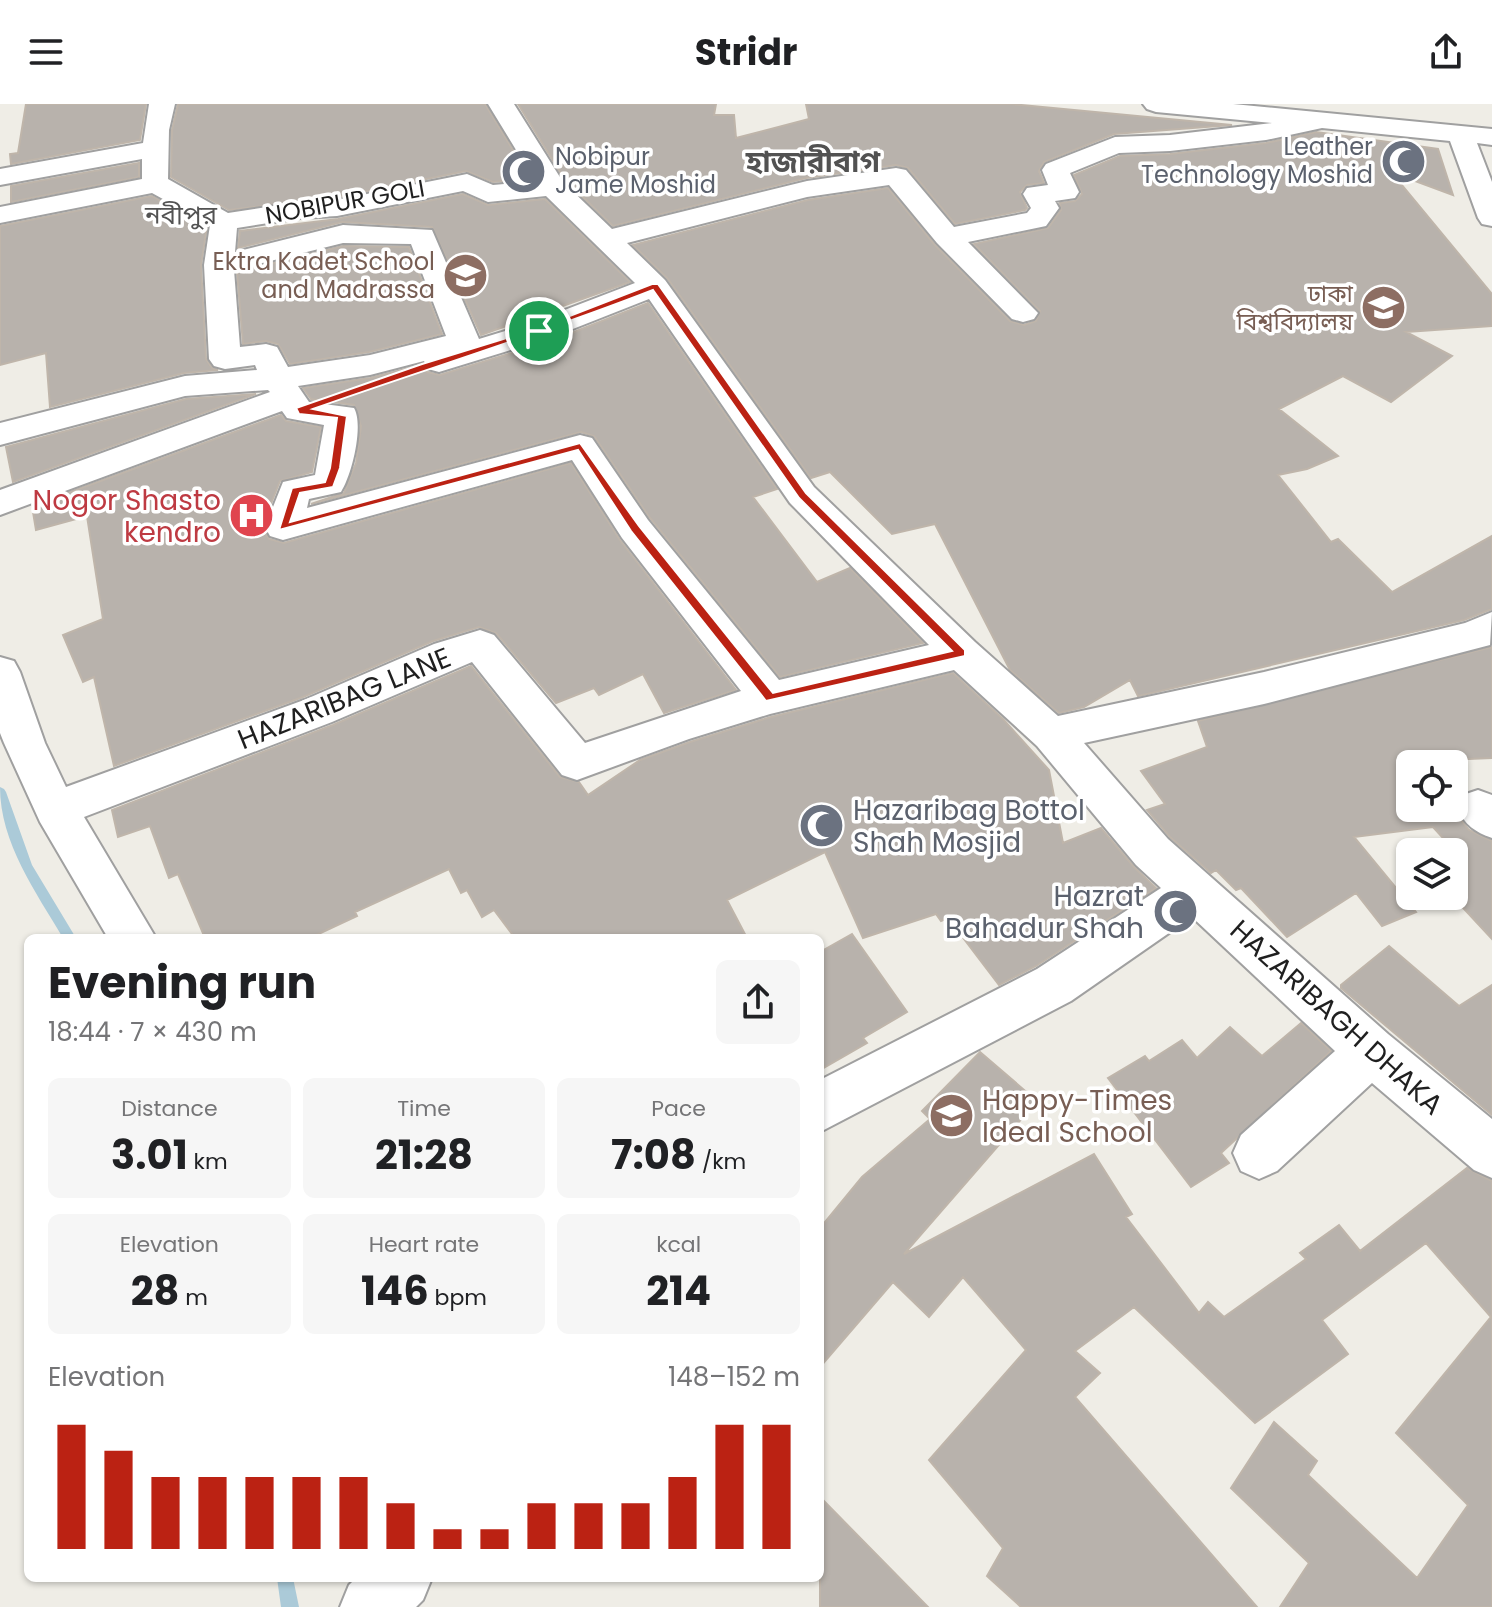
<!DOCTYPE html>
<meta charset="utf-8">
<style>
body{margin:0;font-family:Poppins,"Noto Sans Bengali",sans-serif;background:#f6f6f6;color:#202124;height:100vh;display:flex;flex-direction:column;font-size:30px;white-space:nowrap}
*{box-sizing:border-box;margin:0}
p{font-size:26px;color:#757577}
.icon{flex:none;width:44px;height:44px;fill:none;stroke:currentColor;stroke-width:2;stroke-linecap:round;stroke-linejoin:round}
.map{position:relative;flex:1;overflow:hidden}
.details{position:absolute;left:24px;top:830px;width:800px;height:648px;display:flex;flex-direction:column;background:#fff;border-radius:12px;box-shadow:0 2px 6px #0004}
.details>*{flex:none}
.buttons{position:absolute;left:1396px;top:646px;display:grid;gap:16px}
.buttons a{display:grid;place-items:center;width:72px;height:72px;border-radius:12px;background:#fff;box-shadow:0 2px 6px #0004;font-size:40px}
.pin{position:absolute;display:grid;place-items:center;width:68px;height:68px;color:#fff;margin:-34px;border:4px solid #fff;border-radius:50%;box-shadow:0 2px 8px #0007}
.round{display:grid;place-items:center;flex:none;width:84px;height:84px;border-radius:12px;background:#f6f6f6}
.summary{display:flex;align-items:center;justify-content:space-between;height:136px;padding:0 24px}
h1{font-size:44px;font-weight:700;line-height:60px}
.figures{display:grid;grid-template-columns:repeat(3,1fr);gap:12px;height:136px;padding:8px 24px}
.figures div{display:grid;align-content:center;border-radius:12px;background:#f6f6f6;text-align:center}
.figures b{font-size:40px;font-weight:700}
.figures small{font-size:22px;font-weight:400}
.figures p{font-size:22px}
.chart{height:224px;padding:16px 24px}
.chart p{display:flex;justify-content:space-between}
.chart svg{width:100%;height:144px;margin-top:8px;stroke:#bb2213;stroke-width:6}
header{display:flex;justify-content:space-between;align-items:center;height:104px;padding:0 24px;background:#fff;font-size:36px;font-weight:700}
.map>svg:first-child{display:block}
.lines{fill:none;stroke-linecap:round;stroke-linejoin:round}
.stream{fill:#abcad8;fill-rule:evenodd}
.building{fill:#b8b2ac;stroke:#bfb5aa;stroke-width:2}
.minor-casing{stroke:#a0a0a0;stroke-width:4}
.minor{fill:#fff;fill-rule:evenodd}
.route{fill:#bb2213;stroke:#fff;stroke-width:2;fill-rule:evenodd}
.labels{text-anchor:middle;stroke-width:7;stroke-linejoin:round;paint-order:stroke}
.far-worship-label{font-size:24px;fill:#5b616d;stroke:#fff;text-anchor:end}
.far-street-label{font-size:24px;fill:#1f1f1f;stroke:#fff}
.far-education-label{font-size:24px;fill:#785e54;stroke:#fff;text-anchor:end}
.far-neighbourhood-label{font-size:26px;fill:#525252;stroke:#fff}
.health-label{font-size:28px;fill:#be3a42;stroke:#fff;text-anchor:end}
.street-label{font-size:28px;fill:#1f1f1f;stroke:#fff}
.worship-label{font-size:28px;fill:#5b616d;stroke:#fff;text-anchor:start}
.education-label{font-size:28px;fill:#785e54;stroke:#fff;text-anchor:start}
.far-district-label{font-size:30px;font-weight:bold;fill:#525252;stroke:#fff}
</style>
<header><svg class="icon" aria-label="menu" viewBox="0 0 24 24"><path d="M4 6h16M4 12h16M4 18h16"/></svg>Stridr<svg class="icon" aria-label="share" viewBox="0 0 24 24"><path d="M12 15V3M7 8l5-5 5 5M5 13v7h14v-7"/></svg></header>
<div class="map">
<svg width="1492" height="1503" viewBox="0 0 1492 1503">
<rect width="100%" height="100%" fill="#efede6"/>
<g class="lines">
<path class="stream" d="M0,683L4,685L6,688L32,761L76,834H63C36,788 0,739 0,683Z
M277,1474H293L299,1503H281Z"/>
</g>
<path class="building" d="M26,0H146L140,36L11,60L10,50L18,49Z
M178,0H485L530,74L493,78L466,67L337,93L229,106L171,73L172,26Z
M518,0H716L714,11H734L736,34L809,15L806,0H1011L1232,21L1114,30L1044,58L1039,67L1044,79L1027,81L1020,88L1027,104L1025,106L955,120L908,64L896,61L806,74L613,122L565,76Z
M1316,28L1438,45L1453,91L1391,68L1492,190V222L1406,228L1452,252L1391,298L1343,272L1279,305L1338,352L1307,365L1278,371L1331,438L1338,435L1392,488L1492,432V505L1464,516L1143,591L1138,592L1130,576L1084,603L1059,609L1010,566L935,420L892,430L830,368L811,374L667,174L633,141L808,96L888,84L935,141L1010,217L1024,221L1036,217L1040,207L974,140L1048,124L1061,106L1060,99L1075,97L1082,90L1074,71L1120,52L1170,50L1266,39Z
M139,59V73L11,98V82Z
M463,90L488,101L545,95L630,178L481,231L432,123L342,118L238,144L240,127L338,115Z
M152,92L207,123L201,161L206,255L212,264L218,266L184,269L50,303L46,249L0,261V122Z
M343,142L409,143L442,230L369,248L290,260L278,240L266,237L243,240L237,168Z
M648,199L777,385L753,393L817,478L850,464L923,539L780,573L650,414L594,332L581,328L311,400L344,389L356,359L361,322L354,301L311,295L303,284L370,274L422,261L427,268L440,271L551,237Z
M256,290L13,378L6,343L186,295Z
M281,311L286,317L321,323L312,368L280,377L262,422L269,435L284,439L571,359L620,436L736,586L664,609L643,570L599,591L594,584L556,599L496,529L479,523L433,537L303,593L114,662L94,573L83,578L63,531L103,515L87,412L36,426L32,402Z
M1492,543V654L1445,656L1447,660H1410V704H1454V675L1461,689L1454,703L1458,712L1469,726L1492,737V835L1454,794V746L1433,723L1354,733L1416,808L1382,822L1356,789L1287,833L1241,784L1236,786L1216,766L1211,769L1170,733L1147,706L1165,700L1141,667L1207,643L1198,617Z
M471,562L560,673L579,678L588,691L640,656L690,638L771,613L953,569L1003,615L1049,666L1063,739L1101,724L1134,763L1156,784L1036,862L999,881L948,814L941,817L936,810L863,834L825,748L727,796L747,834H515L494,806L482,813L467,786L461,789L449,765L355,808L357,812L310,834H205L178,770L169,774L150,722L118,733L112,706L333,621Z
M852,830L907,908L863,934L867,939L820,966V848Z
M1389,842L1459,902L1492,881V1011L1341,884V881Z
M1301,919L1331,947L1221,1049L1229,1059L1191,1083L1108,974L1145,952L1149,957L1182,936L1197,954L1230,923L1262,952Z
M980,948L1037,997L904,1150L1094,1050L1132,1110L1126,1113L1199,1209L1208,1198L1224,1213L1306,1155L1300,1149L1339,1121L1360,1147L1467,1064L1492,1077V1503H1280L1309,1459L1231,1384L1274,1318L1317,1357L1308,1371L1417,1474L1468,1401L1396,1329L1491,1213L1426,1139L1322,1216L1348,1250L1255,1319L1134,1203L1075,1247L1100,1269L1075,1293L1257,1503H1021L987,1472L1003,1444L929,1356L1026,1246L963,1173L929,1213L893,1178L820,1263V1124L862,1073L930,1015L922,1007Z
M820,1393L928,1503H820Z"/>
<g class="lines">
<defs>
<path id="minor" d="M149,0H175L169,26L168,75L228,109L300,98L337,96L467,70L493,81L535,77L488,0H514L563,78L612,125L807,77L896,64L906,66L954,123L1027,109L1031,104L1023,90L1027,84L1048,81L1042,66L1046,60L1115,33L1170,31L1272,19L1156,8L1147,5L1143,0H1233L1492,25V41L1477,39L1492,78V122L1482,120L1478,114L1450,37L1322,24L1266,36L1170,47L1119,49L1070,69L1079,88L1075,94L1055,97L1059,104L1046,122L968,138L1038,209L1034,215L1023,218L1012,215L937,139L889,81L807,93L627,139L665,176L814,383L975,538L1058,612L1264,568L1465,519L1492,508L1490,541L1264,600L1084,639L1168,735L1388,930L1492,1015V1074L1474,1066L1372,979L1277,1067L1259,1075L1241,1067L1233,1049L1241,1031L1335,947L1192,813L1071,897L820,1028V976L1037,865L1161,784L1136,761L1037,642L954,566L770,610L689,635L577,676L562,671L472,558L332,618L84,713L156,834H108L40,718L4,639L0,629V553L14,557L20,568L45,639L66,683L304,596L434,540L480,526L494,531L585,639L741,587L622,434L572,356L283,436L270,432L265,423L283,378L315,371L324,321L287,314L282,307L0,411V386L270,288L268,286L185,292L0,341V319L185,272L257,266L255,261L225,265L214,262L209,255L204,161L210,121L152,89L0,119V103L142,75V55L0,81V65L143,39ZM463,87L488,98L546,92L635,179L528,220L479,235L432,126L343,121L235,148L237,124L300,114L337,112ZM343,139L411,140L446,232L370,251L288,263L277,243L266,240L240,243L234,166ZM649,195L790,399L929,541L779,576L648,416L592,334L580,331L307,404L309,395L341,388C352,371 364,321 354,304L309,298L298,282L370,271L424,257L428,265L439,268L550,234Z
M1478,686L1492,691V734C1475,728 1465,721 1457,704L1463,691Z
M356,1474H432L423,1496L416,1503H340L349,1481Z"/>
</defs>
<use href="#minor" class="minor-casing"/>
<use href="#minor" class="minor"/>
</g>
<path class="route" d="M652,180H658L806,389L965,546V552L766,597L631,427L578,346L279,426L292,384L325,378L330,364L337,314L299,310L296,304L422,260L536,225ZM653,186L799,394L952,547L773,589L639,422L580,339L290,418L300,389L333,383L340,364L347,312L313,305C426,265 541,230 653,186Z"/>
<defs>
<symbol id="mosque-disc" viewBox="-11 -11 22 22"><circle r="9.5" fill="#6b7280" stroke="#fff"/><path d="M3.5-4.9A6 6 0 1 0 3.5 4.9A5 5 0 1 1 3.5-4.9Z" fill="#fff"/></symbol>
<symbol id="school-disc" viewBox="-11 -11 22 22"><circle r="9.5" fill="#8d6e63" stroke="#fff"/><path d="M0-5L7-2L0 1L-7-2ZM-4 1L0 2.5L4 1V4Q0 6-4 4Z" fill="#fff"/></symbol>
<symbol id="university-disc" viewBox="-11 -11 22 22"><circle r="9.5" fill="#8d6e63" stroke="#fff"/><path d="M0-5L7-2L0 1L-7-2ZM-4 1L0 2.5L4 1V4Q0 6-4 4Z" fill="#fff"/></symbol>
<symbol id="hospital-disc" viewBox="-11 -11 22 22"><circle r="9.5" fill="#e0444e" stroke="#fff"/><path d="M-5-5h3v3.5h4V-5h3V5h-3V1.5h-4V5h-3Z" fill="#fff"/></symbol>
</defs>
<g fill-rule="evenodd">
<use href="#mosque-disc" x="1378" y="32" width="51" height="51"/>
<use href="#mosque-disc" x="498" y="42" width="51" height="51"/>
<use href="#school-disc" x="440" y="146" width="51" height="51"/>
<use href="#university-disc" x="1358" y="178" width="51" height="51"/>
<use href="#hospital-disc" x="226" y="386" width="51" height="51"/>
<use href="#mosque-disc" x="796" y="696" width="51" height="51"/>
<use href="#mosque-disc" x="1150" y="782" width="51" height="51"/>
<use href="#school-disc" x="926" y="986" width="51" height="51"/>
</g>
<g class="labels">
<g class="far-worship-label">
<text x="1373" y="51">Leather<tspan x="1373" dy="28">Technology Moshid</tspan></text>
<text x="555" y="61" text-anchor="start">Nobipur<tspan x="555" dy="28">Jame Moshid</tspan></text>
</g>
<g class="far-street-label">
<text transform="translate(345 98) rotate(-10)" y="8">NOBIPUR GOLI</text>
</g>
<g class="far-education-label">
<text x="435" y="166">Ektra Kadet School<tspan x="435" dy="28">and Madrassa</tspan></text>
<text x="1353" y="198">ঢাকা<tspan x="1353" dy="28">বিশ্ববিদ্যালয়</tspan></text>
</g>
<g class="far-neighbourhood-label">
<text x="181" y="120">নবীপুর</text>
</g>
<g class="health-label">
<text x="221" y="406">Nogor Shasto<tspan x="221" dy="32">kendro</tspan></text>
</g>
<g class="street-label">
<text transform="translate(344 594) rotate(-22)" y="10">HAZARIBAG LANE</text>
<text transform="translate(1337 913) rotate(42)" y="10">HAZARIBAGH DHAKA</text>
</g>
<g class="worship-label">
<text x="853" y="716">Hazaribag Bottol<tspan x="853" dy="32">Shah Mosjid</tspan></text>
<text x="1144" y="802" text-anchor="end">Hazrat<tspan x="1144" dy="32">Bahadur Shah</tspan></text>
</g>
<g class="education-label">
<text x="982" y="1006">Happy-Times<tspan x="982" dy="32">Ideal School</tspan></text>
</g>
<g class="far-district-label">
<text x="813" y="68">হাজারীবাগ</text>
</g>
</g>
</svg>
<div class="buttons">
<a><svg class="icon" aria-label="locate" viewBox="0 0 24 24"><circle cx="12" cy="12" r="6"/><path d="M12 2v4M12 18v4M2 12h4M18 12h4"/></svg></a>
<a><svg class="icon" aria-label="layers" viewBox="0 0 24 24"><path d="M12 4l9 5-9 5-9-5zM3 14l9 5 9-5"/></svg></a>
</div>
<div class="pin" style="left:539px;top:227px;background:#1e9e55"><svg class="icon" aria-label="arrive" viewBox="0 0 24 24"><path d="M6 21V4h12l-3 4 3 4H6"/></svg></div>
<section class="details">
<div class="summary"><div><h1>Evening run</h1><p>18:44 · 7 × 430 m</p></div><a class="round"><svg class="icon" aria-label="share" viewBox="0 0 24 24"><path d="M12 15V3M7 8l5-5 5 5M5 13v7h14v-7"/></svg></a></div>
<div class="figures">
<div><p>Distance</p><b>3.01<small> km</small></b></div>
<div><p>Time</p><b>21:28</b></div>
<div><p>Pace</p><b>7:08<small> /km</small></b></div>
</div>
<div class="figures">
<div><p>Elevation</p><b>28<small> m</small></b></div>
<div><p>Heart rate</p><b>146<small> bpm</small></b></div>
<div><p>kcal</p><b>214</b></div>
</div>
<div class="chart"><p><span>Elevation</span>148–152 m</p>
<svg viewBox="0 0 160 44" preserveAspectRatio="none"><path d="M5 44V6M15 44V14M25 44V22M35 44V22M45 44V22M55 44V22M65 44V22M75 44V30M85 44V38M95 44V38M105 44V30M115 44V30M125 44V30M135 44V22M145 44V6M155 44V6"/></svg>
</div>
</section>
</div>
